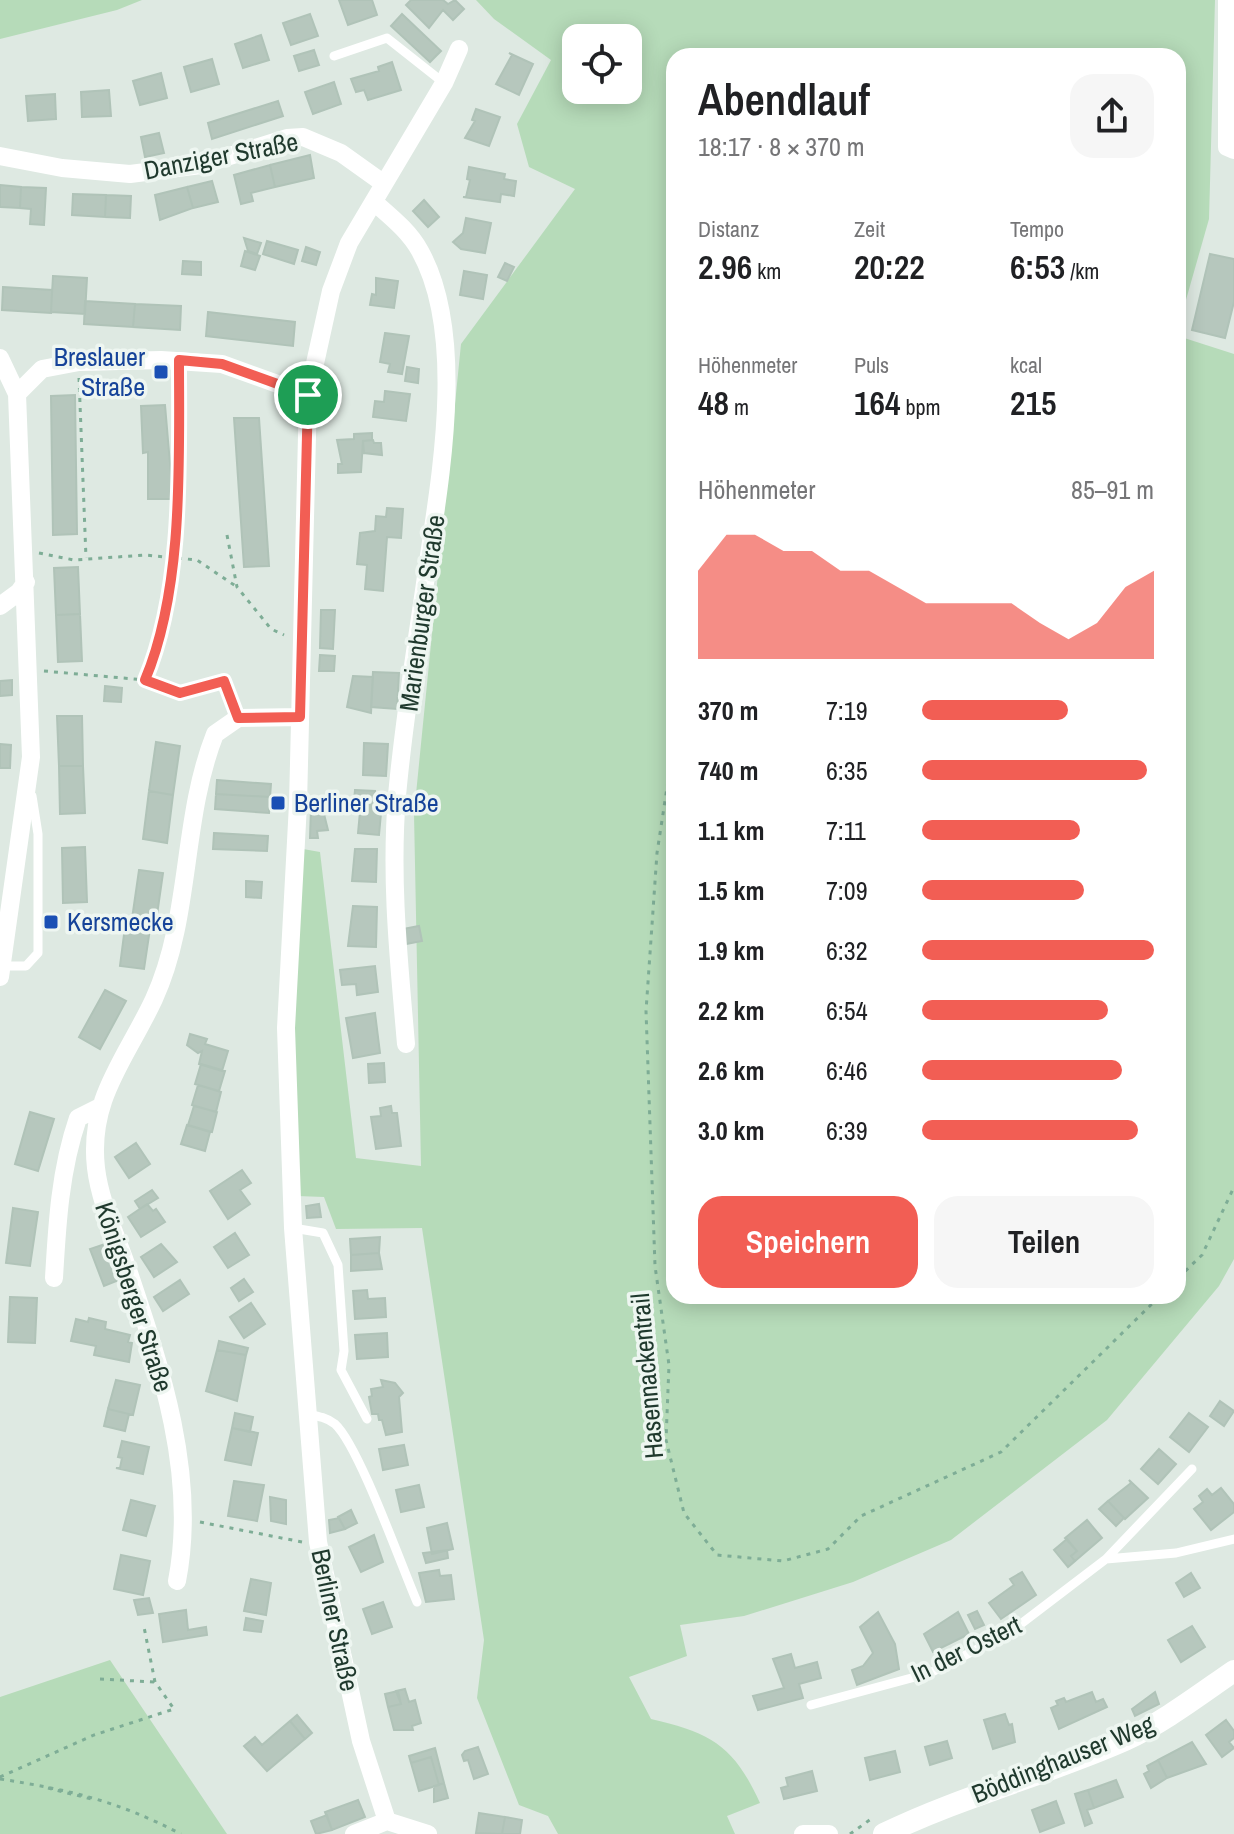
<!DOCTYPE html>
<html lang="de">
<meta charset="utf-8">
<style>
body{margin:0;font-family:"Archivo Narrow",sans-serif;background:#f6f6f6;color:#202124;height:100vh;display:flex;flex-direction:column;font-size:30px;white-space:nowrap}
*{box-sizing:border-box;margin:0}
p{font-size:26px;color:#757577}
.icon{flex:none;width:44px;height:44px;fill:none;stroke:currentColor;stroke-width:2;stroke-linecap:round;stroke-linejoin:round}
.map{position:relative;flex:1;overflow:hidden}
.sheet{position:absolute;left:666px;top:48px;width:520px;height:1256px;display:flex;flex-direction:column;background:#fff;border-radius:24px;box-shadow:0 4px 20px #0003}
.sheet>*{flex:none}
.tools{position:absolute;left:562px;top:24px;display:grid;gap:16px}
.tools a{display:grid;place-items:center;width:80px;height:80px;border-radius:16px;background:#fff;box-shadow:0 4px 20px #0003;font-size:40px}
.pin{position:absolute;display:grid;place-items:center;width:68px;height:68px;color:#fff;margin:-34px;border:4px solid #fff;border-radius:50%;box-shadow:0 2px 8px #0007}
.round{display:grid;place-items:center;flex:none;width:84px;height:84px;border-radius:24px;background:#f6f6f6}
.headline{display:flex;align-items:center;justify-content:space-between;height:136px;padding:0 32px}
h1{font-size:44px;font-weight:600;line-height:60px}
.metrics{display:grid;grid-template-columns:repeat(3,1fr);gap:12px;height:136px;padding:8px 32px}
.metrics div{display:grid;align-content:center}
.metrics b{font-size:34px;font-weight:600}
.metrics small{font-size:22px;font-weight:400}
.metrics p{font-size:22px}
.chart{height:224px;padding:16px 32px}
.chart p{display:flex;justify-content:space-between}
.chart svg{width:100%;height:144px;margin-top:8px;fill:#f25e54;opacity:.7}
.action{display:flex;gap:16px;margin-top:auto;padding:16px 32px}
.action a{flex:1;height:92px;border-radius:24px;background:#f25e54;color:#fff;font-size:32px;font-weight:600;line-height:92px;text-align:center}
.action a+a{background:#f6f6f6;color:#202124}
ul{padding:0 32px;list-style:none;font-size:26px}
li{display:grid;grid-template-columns:128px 96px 1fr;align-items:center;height:60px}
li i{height:20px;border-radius:10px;background:#f25e54}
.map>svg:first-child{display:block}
.green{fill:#b6dbb9;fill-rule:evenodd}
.building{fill:#b6c7bd;stroke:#b0c3b8;stroke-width:2}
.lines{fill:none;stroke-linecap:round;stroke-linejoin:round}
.path{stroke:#7ead96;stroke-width:3;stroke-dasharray:4 6;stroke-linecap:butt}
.service{stroke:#fff;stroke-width:9}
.minor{stroke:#fff;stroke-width:18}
.tertiary{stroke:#fff;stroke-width:22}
.route-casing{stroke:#fff;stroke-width:16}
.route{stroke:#f25e54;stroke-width:10}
.transit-dot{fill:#1a4fb4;stroke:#eef6f1;stroke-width:3}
.labels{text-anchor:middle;stroke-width:7;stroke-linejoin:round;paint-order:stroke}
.street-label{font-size:26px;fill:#1f392d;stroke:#eef6f1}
.transit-label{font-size:26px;fill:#164399;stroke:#eef6f1;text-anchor:start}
</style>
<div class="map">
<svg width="1234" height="1834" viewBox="0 0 1234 1834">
<rect width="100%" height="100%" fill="#dee9e2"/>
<path class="green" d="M0,0H142L117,10L0,39Z
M476,0H1215L1209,219L1178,328V56H674V1296H1178V336L1234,354V1259L1219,1286L1107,1420L951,1540L853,1582L744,1616L680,1625L687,1656L629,1677L651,1719C712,1733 734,1746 760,1803L727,1816L735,1834H558L548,1816L519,1805L477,1698L484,1640L422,1228L336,1229L324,1197L297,1196L291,1026L303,849L320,852L356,1158L421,1166L414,814L461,344L575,189L529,167L517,124L551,60L494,19ZM576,38H628V90H576Z
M110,1660L227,1834H0V1697Z"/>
<path class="building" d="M339,0H372L377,15L348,25Z
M411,0H443L448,4L455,0L464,9L453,20L443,10L429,28L406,5Z
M310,14L318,36L291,45L283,23Z
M402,14L441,51L430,62L391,26Z
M261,35L269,60L243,68L235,44Z
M314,50L319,65L299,71L294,56Z
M509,53L533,64L519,95L496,84L512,55Z
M212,59L219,84L191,92L184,67Z
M392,62L401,90L368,100L364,90L356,92L351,79L379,71L378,67Z
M161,73L167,98L140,105L133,81Z
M334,82L341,104L313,114L305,92Z
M109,90L111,116L82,117L81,92Z
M55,94L56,119L28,121L26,96Z
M278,101L283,116L212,139L208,123Z
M476,109L500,117L489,146L465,138L475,121L472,120Z
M159,133L164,153L145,157L141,137Z
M310,155L314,178L275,187L270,165Z
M270,165L275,187L251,193L253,201L241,204L234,175Z
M469,167L505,174L504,179L516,181L514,196L501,194L500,202L463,197H466L470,180L467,179Z
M212,181L218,202L193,208L187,187Z
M0,185L21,187L20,208L0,207Z
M21,187L46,188L44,225L30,224L31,209L20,208Z
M187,187L193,208L160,220L155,195Z
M73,194L106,195L105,217L72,215Z
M106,195L131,196L130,218L105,217Z
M424,200L439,217L428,227L413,211Z
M466,218L491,223L485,253L461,249L453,242L463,233Z
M244,238L261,243L257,254L248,251Z
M267,241L298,250L294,264L263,254Z
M306,247L320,252L316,265L302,261Z
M245,251L260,256L255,270L241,266Z
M1210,254L1234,259V302L1225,338L1192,330Z
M183,261L201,262V275L182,274Z
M505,263L514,267L507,281L498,277Z
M464,271L487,275L483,299L460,295Z
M53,276L87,278L85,314L51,312Z
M376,278L398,281L394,308L370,305L372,294L376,295Z
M3,287L52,290L51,313L2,310Z
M85,301L135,304L133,327L84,324Z
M135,304L181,306L180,330L133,327Z
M208,312L295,322L293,346L206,336Z
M385,333L409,336L402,374L388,372L390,364L380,362Z
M407,367L419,369L418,383L405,381Z
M385,391L410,394L406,421L373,417L375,401L384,402Z
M75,395L77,534L53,535L51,396Z
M165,405L173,499H148V452L143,453L141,406Z
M234,418H259L269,566L244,567Z
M372,433V440L363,441L361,472L338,473V464H342L337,440L354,439V434Z
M373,440L374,443H381L382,455L364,453L363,441Z
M387,508L403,509L401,538L387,537L383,591L365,589L367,565L357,564L360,533L375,531L376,516L386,517Z
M78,567L80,614L56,615L54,568Z
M321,610H335L333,649L320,648Z
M80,614L82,661L58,662L56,615Z
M320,655L335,656L334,671H319Z
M373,672L399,673L397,709L371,707Z
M353,676L373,677L371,713L347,707Z
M12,680V695L0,696V681Z
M105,686L122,688L121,702L104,701Z
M57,716H82L83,766H59Z
M156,742L180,746L173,795L149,791Z
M364,743L388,744L386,776L363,775Z
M0,744L11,745L10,768H0Z
M59,766H83L85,813L60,814Z
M217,780L271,784L270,797L216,794Z
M355,790L375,791L374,802H382L379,835L358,833L361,801H354Z
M149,791L173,795L167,843L143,839Z
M216,794L270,797L269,813L215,809Z
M322,806L328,830L317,831L318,838H310L311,809Z
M214,833L268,836L267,851L213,849Z
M85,847L87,902L63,903L62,848Z
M355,849H377L376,882L352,881Z
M139,870L163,873L156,922L132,919Z
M246,881L262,882L261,898L246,897Z
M353,906L377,907L376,947L348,946Z
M126,919L151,922L144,969L120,966Z
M419,926L422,941L406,944L403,929Z
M375,966L378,992L357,995L356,984L342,985L340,970Z
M105,990L126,1001L100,1049L79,1037Z
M375,1013L380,1053L353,1058L346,1018Z
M190,1034L207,1039L205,1044L228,1051L222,1071L199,1064L202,1051L198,1053L187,1045Z
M384,1063L385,1082L369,1083L368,1064Z
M201,1064L225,1071L219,1091L195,1084Z
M198,1085L221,1092L216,1112L192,1105Z
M194,1106L217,1112L212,1132L188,1125Z
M391,1106L392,1113H397L401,1146L376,1149L371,1117L381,1116L380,1108Z
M30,1112L54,1119L38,1171L15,1164Z
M187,1125L210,1132L205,1151L181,1144Z
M136,1143L150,1164L129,1178L115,1157Z
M242,1170L251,1183L240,1190L250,1204L228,1219L210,1191Z
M152,1190L158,1198L140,1209L135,1201Z
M147,1204L153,1211L156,1209L165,1222L141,1237L128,1217Z
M319,1204L321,1217L307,1218L306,1206Z
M13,1208L38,1212L30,1266L6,1263Z
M235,1233L249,1255L228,1268L214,1247Z
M380,1237L379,1253L351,1255L350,1239Z
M105,1244L119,1280L104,1286L90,1249Z
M161,1244L177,1262L154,1277L141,1257Z
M379,1253L382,1269L351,1271V1255Z
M244,1279L253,1292L239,1301L231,1288Z
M180,1280L189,1294L163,1311L154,1297Z
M367,1290L368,1299L385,1298L386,1317L355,1319L353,1291Z
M10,1297L37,1298L35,1343L8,1342Z
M251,1303L265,1324L244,1338L230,1317Z
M89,1318L106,1322L105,1329L130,1335L128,1342L132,1343L129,1362L94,1355L96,1346L71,1341L76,1319L88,1322Z
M387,1333L388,1357L357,1359L355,1335Z
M219,1341L248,1348L246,1355L217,1350Z
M217,1350L246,1355L237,1401L206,1391Z
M116,1380L140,1385L133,1415L108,1409Z
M381,1380L395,1383L403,1393L399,1397L402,1432L386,1435L382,1420H379L378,1414H372L369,1397L372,1396L371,1389L383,1387Z
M1220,1401L1234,1411L1224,1426L1210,1416Z
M108,1409L129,1414L125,1431L104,1426Z
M235,1413L253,1417L250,1432L232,1428Z
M1189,1413L1208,1427L1189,1452L1170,1437Z
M232,1428L258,1433L251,1465L225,1460Z
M122,1441L149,1447L143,1474L116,1468H120L122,1458L118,1457Z
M404,1445L408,1465L383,1470L379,1449Z
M1159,1449L1176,1464L1158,1484L1141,1469Z
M1129,1480L1148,1498L1125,1519L1108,1501L1131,1483Z
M234,1481L264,1485L257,1521L228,1516Z
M419,1485L424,1507L401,1512L396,1490Z
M1221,1488L1234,1504V1512L1211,1530L1194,1509L1203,1502L1199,1496L1207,1489L1212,1495Z
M270,1497L286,1500V1524L271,1521Z
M131,1500L155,1506L146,1536L123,1530Z
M1108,1501L1124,1518L1116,1526L1099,1509Z
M351,1510L357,1523L345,1529L338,1517Z
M339,1518L345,1529L330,1533L329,1520Z
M1087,1520L1102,1538L1075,1561L1071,1556L1077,1551L1065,1538Z
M447,1523L453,1549L432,1554L427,1528Z
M374,1535L383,1562L361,1572L349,1547Z
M1067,1539L1077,1551L1071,1556L1075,1561L1068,1567L1054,1550Z
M447,1550L448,1558L426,1563L423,1553Z
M121,1555L150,1561L143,1595L114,1589Z
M439,1570L440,1576L451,1575L454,1599L426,1602L419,1573Z
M1022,1572L1036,1595L1001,1619L989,1603L1014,1585L1010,1579Z
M1191,1573L1200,1588L1184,1597L1176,1583Z
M251,1579L271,1583L266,1615L244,1611Z
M149,1598L153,1613L138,1615L134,1600Z
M383,1602L392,1627L372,1634L363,1609Z
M186,1610L188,1630L206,1627L207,1635L163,1642L159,1614Z
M977,1611L984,1625L975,1629L968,1615Z
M878,1612L895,1644L899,1669L857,1685L852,1670L863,1666L873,1653L860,1627Z
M958,1612L969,1634L933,1652L924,1634Z
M246,1618L263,1621L261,1632L244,1630Z
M1192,1626L1205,1647L1181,1662L1168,1640Z
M791,1654L795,1668L817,1662L821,1678L799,1684L803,1698L758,1710L753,1696L784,1688L773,1659Z
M405,1689L409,1702L415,1700L421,1723L412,1726L413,1730H394L388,1707L401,1704L396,1691Z
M398,1691L401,1704L388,1707L385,1694Z
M1092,1692L1096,1702L1103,1699L1107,1707L1059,1729L1051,1708L1058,1705L1056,1701L1064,1698L1066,1702Z
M1155,1692L1159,1704L1135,1716L1132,1709Z
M1005,1714L1009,1725L1012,1724L1015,1742L993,1749L984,1720Z
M297,1715L312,1733L305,1739L290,1721Z
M1226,1720L1234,1731V1738L1229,1742L1234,1748L1222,1757L1206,1735Z
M290,1721L305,1739L267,1771L244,1746L255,1737L262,1745Z
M947,1741L952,1758L930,1765L925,1747Z
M1192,1742L1206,1764L1167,1778L1158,1760Z
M478,1747L488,1774L474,1779L468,1760L464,1761L462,1755L465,1751Z
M435,1748L444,1783L439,1785L431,1757L411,1763L409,1756Z
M895,1751L900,1772L870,1780L865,1758Z
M431,1757L439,1785L419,1791L411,1763Z
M1158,1760L1167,1778L1151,1788L1144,1774L1149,1771L1147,1766Z
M812,1771L817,1791L784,1799L781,1788L788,1786L786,1778Z
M1116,1780L1123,1797L1094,1808L1088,1790Z
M444,1783L448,1798L434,1802V1786Z
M1088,1790L1094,1808L1087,1810L1092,1823L1085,1826L1075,1794Z
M358,1800L365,1817L332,1830L325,1812Z
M1056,1801L1064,1823L1040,1832L1032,1810Z
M479,1813L505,1817L502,1834L476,1833Z
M327,1815L332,1830L316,1834L311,1821Z
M505,1817L522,1820L520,1834H502Z"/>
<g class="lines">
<path class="path" d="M79,378L86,558
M227,535L237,587L271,629L284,635
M39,553L74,560L145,555L197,560L237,587
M44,671L145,680C181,594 180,471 180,378
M145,680L180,693L224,681L231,702
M674,742L657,853L646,1011L655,1266L669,1365L666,1440L684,1513L717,1555L783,1561L828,1549L861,1516L1001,1452L1160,1296
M1178,1278L1202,1255L1234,1187
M200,1522L302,1542
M100,1679L155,1682
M0,1777L94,1735L174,1709L155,1682L144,1627
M0,1779C71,1790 117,1801 181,1834
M48,1788L95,1800
M850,1834L871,1819"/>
<path class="service" d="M334,56L387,38L444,83
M2,966H26L38,953V834L32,796
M293,1228L323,1233L338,1265L344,1351L341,1370L367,1419
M306,1414C317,1416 326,1417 335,1424C359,1446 401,1565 417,1602
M1106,1559L1176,1553L1234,1539
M811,1705L930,1673L1009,1633L1106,1559L1192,1469"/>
<path class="minor" d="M1227,0V147L1234,150
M0,156L62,168L130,174L201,165L287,138L303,137L341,153L383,183
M374,202C391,217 409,231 420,251C465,332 442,468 429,555C418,635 404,716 397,796C390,879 399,962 406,1044
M0,358L17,394
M0,606L19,592L26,582
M0,977L31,757L17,394L42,369L79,362L161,360L222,364L308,395
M54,1278C57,1225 60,1170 78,1118L98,1108
M177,1581C198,1473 159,1362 125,1261C114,1230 100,1201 96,1168C88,1099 126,1059 154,999C192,916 181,820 215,734L238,718L300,717
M387,1821L361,1741L318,1542L293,1228L286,1028L298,804L308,395L331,291L349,243L444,83L459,49
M354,1834L387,1821L428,1834
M803,1834H829"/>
<path class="tertiary" d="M884,1834C962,1796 1046,1775 1125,1740C1164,1722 1199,1695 1234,1671"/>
</g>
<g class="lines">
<defs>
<path id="route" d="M179,360L222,364L308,395L300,717L238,718L224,681L180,693L145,680C184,588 179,460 179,360Z"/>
</defs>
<use href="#route" class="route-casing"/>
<use href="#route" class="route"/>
</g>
<g class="transit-dot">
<rect x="153" y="364" width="16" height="16" rx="4"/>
<rect x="270" y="795" width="16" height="16" rx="4"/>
<rect x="43" y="914" width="16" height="16" rx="4"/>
</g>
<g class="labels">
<g class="street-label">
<text transform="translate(221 156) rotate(-11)" y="9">Danziger Straße</text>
<text transform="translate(422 613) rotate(-82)" y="9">Marienburger Straße</text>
<text transform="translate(134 1297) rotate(72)" y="9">Königsberger Straße</text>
<text transform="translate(647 1376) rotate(-95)" y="9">Hasennackentrail</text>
<text transform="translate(335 1620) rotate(78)" y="9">Berliner Straße</text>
<text transform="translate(966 1649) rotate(-26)" y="9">In der Ostert</text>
<text transform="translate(1063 1759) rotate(-22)" y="9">Böddinghauser Weg</text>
</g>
<g class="transit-label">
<text x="145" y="366" text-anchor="end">Breslauer<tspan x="145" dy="30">Straße</tspan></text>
<text x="294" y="812">Berliner Straße</text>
<text x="67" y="931">Kersmecke</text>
</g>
</g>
</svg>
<div class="tools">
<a><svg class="icon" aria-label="locate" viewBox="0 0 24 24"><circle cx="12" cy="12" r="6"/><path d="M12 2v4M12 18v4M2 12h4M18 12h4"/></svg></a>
</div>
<div class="pin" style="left:308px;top:395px;background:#1e9e55"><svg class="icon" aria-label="arrive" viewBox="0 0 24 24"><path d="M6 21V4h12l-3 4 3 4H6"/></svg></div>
<section class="sheet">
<div class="headline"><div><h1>Abendlauf</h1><p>18:17 · 8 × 370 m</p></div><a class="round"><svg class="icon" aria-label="share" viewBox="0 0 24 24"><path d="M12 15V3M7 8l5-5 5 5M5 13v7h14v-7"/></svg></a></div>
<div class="metrics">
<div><p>Distanz</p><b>2.96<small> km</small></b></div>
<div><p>Zeit</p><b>20:22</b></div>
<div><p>Tempo</p><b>6:53<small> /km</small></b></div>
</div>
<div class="metrics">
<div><p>Höhenmeter</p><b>48<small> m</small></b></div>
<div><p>Puls</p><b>164<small> bpm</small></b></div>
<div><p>kcal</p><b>215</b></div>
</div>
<div class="chart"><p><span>Höhenmeter</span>85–91 m</p>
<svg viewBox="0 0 160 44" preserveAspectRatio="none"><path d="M0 44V17L10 6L20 6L30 11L40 11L50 17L60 17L70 22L80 27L90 27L100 27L110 27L120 33L130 38L140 33L150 22L160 17V44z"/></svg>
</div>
<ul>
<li><b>370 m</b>7:19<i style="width:63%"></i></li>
<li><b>740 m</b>6:35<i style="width:97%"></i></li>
<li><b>1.1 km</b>7:11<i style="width:68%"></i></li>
<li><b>1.5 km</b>7:09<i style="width:70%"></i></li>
<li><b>1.9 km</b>6:32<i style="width:100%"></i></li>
<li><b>2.2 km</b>6:54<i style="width:80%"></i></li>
<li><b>2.6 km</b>6:46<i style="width:86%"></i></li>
<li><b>3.0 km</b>6:39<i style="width:93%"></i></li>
</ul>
<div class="action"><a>Speichern</a><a>Teilen</a></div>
</section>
</div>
